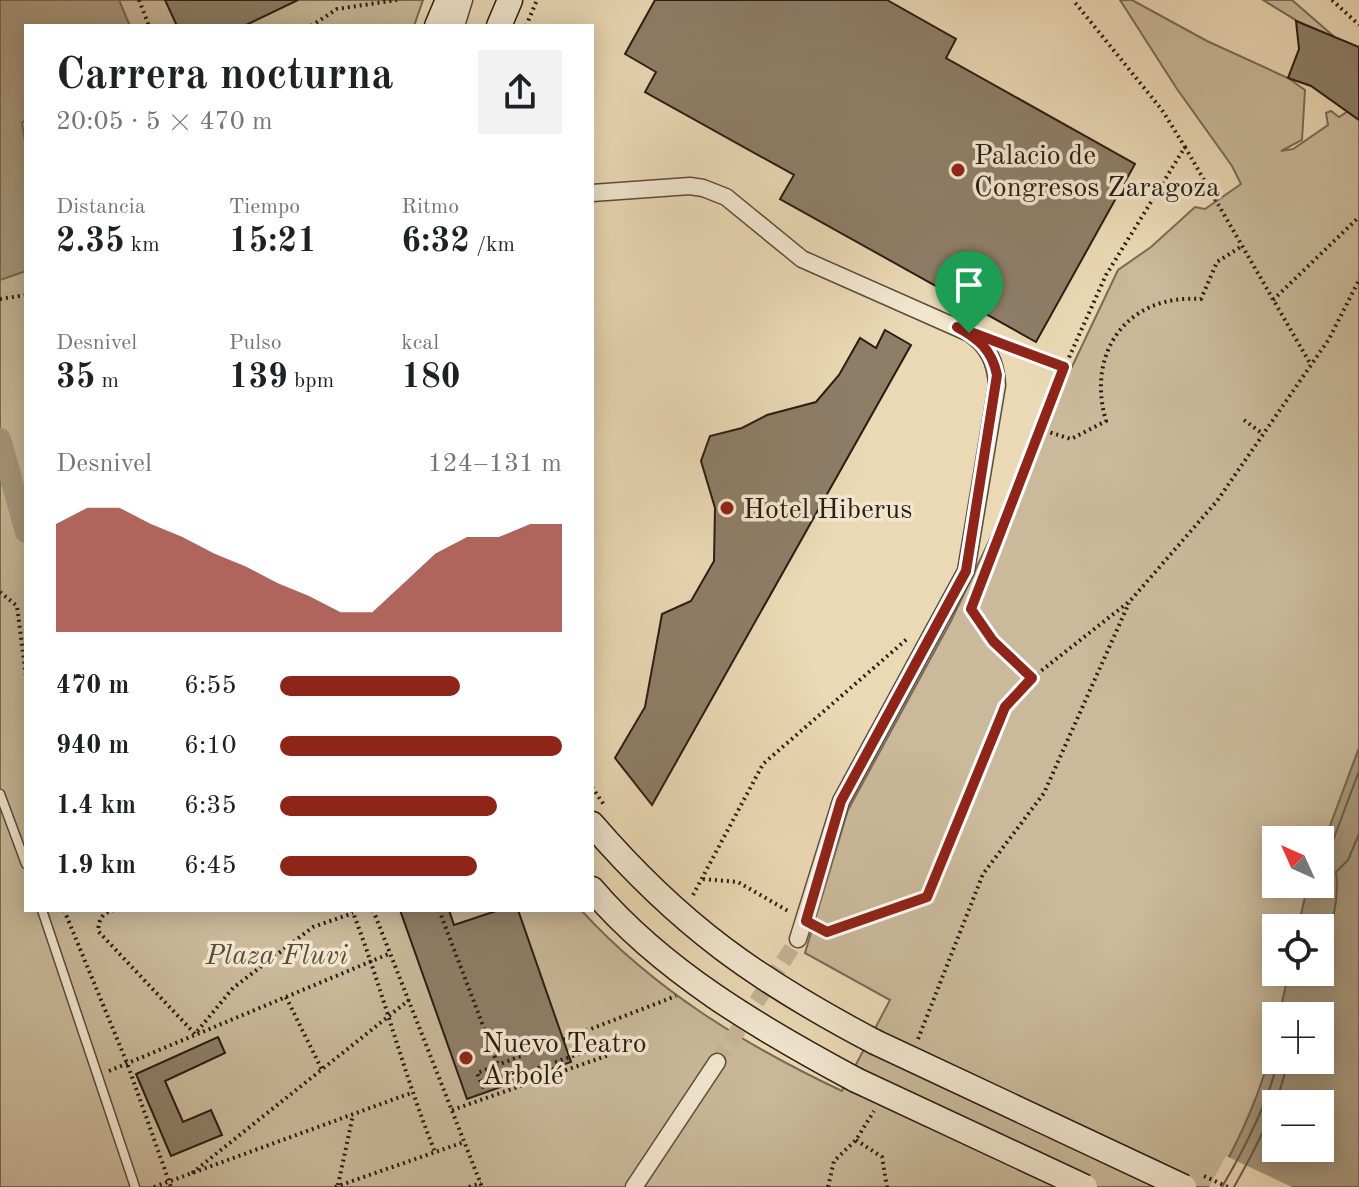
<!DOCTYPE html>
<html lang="es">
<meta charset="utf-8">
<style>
body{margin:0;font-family:"Old Standard TT",serif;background:#f2f2f2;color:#202124;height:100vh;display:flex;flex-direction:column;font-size:30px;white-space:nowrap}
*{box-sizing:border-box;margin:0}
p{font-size:26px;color:#757577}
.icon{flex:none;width:44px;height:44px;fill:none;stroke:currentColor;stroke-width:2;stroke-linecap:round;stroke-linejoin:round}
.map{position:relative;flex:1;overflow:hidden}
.side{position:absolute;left:24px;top:24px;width:570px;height:888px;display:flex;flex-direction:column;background:#fff;border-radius:0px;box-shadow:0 4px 20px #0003}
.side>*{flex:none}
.needle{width:52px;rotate:315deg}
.buttons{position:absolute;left:1262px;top:826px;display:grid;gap:16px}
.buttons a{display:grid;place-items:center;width:72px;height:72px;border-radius:0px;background:#fff;box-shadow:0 4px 20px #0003;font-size:40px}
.pin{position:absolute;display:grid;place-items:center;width:68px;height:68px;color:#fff;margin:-82px -34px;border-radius:50% 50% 50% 0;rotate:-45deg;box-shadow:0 0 8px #0007}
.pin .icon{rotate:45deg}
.round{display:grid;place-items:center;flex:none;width:84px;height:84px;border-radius:0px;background:#f2f2f2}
.headline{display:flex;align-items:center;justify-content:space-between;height:136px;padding:0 32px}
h1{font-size:44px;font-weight:600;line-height:60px}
.stats{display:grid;grid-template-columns:repeat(3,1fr);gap:12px;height:136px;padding:8px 32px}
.stats div{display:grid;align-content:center}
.stats b{font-size:34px;font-weight:600}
.stats small{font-size:22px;font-weight:400}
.stats p{font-size:22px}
.chart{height:224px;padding:16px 32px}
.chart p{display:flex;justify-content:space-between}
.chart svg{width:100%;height:144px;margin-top:8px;fill:#8f2418;opacity:.7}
ul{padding:0 32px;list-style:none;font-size:26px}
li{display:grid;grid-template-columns:128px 96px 1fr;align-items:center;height:60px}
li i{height:20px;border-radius:10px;background:#8f2418}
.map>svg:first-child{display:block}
.green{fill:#cab99a;stroke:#7a6a57;stroke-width:2}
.water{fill:#a9997e;stroke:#766754;stroke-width:2;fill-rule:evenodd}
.pier{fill:#ebd9b5}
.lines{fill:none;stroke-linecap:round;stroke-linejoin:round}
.shore{stroke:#695a49;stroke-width:2}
.canal{stroke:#a9997e;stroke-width:22}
.building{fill:#8e7e68;stroke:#291c14;stroke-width:2}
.street-tunnel{stroke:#c4b395;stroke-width:16;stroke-dasharray:16 8;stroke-linecap:butt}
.lane-casing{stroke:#5a4b3c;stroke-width:11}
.street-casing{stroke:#5a4b3c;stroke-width:19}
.secondary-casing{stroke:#291c14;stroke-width:27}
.path{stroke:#291c14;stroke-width:4;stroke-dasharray:2 4;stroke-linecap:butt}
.lane{stroke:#f2e6cf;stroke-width:8}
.street{stroke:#f2e6cf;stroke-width:16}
.secondary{stroke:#f2e6cf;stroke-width:24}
.secondary-bridge-casing{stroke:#291c14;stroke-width:27;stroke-linecap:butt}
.path-bridge{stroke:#291c14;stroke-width:4;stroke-dasharray:2 4;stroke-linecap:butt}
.secondary-bridge{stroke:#f2e6cf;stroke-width:24}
.route-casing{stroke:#fff;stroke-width:16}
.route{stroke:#8f2418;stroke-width:10}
.poi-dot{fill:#8f2418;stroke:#f2e6cf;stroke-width:3}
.labels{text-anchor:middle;stroke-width:7;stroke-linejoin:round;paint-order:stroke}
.poi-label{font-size:28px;fill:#291c14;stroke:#f2e6cf;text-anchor:start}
.park-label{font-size:28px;font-style:italic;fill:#594b3c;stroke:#f2e6cf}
</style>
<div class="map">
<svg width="1359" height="1187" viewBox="0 0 1359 1187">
<rect width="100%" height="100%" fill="#ebd9b5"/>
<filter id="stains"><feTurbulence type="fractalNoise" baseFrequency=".0025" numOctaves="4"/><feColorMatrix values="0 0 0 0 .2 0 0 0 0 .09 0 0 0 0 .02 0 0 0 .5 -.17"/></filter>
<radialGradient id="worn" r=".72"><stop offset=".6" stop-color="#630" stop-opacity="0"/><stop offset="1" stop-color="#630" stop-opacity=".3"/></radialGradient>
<path class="green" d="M0,0H423L414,26H26V910H581C654,990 745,1045 842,1091L890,1000L805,953L848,810L951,621L1118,270L1151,247L1195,207L1205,209L1241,184L1232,166L1177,89L1120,0H1132L1207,41L1288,78L1305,90L1302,140L1281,151L1293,149L1328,125L1326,113L1331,111L1339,117L1359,104V748L1320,853V840H1276V884H1308L1298,928H1276V972H1289L1279,1016H1276C1276,1076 1242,1136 1213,1187H0Z
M1263,0H1292L1338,40L1299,22Z"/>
<path class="water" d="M0,0H119L130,26H26V120L22,123L26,148V271L0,280Z
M1359,748V1187H1213C1241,1137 1264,1087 1276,1031V1060H1320V1016H1279L1289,972H1320V928H1298L1308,884H1320V853ZM1276,1104H1320V1148H1276Z"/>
<path class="pier" d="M1226,1156L1292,1187H1209Z"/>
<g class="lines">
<path class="shore" d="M1320,852L1331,846L1359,771
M1320,948C1334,930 1339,894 1336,872L1348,860L1359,834
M1222,1187C1245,1148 1268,1104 1278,1060
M1234,1187C1256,1148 1279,1104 1288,1060"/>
<path class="canal" d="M0,439L26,532"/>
</g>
<path class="building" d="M165,0H298L244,26H177Z
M655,0H887L956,39L946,58L1135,164L1036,342L780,199L794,175L645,92L656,72L625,54Z
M1296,21L1359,47V120L1311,86L1288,78L1299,49Z
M885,330L911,345L652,805L615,758L645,707L662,614L691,601L714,561L715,508L701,461L710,436L742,428L767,415L816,402L839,375L860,338L876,348Z
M400,910H449L454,925L499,910H518L571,1062L467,1099Z
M218,1037L225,1053L165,1081L183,1122L211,1110L222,1135L171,1156L136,1074Z"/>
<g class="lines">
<path class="street-tunnel" d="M717,1062L798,939"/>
<defs>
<path id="lane" d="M0,794L26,864
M42,910L135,1187"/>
<path id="street" d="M456,26L464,0
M592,193L690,186L703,188L726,197L802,259L969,333C988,346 996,362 997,385L966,571L841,801L798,939
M634,1187L717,1062"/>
<path id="secondary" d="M437,26L448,0
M499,26L510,0
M592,824C680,926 757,980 875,1042
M592,889C663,972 761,1029 856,1080"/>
</defs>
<use href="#lane" class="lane-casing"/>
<use href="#street" class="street-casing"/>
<use href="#secondary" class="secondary-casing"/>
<path class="path" d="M139,0L149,26
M1332,0L1359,25
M311,26L337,9L397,0
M526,26L537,0
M1185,147L1311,365
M0,299L26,295
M1273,300L1359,217
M1004,344L1063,367
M1244,420L1263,434
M1039,429L1071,439L1106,421C1086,352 1127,294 1201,299L1217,262L1242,246
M987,570L1049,402L1106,275L1185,147L1162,110L1073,0
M979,589L971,609L993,641L1032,678
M0,592L17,606L26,677
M592,787L604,805
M703,879L738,882L790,912
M693,895L763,764L907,639
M64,910L127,1063L171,1187
M114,910C102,913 99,919 98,931L195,1034L233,988L313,927L353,913
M352,910C383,990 403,1073 435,1152
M373,910L482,1187
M439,910L498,1065
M819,928L827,932L927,897L1005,707L1032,678L1130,601L1217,501L1329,339L1359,280
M286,997L322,1070
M918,1039L983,874L1044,793L1129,603
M109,1071L391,953
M452,1110L609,1055L605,1045L483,1087L477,1073L676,996
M856,1140L882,1157L887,1187
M192,1173L409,1000
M338,1185L353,1115
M154,1187L411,1093
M335,1187L464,1142
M469,1187L481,1183
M828,1187L834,1161L856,1140L874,1111"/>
<use href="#lane" class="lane"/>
<use href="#street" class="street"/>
<use href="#secondary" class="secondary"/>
<defs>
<path id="secondary-bridge" d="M875,1042L1184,1187
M856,1080L1085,1187"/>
</defs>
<use href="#secondary-bridge" class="secondary-bridge-casing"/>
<path class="path-bridge" d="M1204,1176L1228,1187"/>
<use href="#secondary-bridge" class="secondary-bridge"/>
</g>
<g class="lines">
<defs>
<path id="route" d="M957,327L1064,367L971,609L993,641L1032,678L1005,707L927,897L827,932L806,921L841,801L966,571L997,375C992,350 978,338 957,327Z"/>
</defs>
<use href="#route" class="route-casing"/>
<use href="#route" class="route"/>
</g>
<g class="poi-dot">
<circle cx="958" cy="170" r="8"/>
<circle cx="727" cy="508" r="8"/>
<circle cx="466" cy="1058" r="8"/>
</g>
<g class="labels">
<g class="poi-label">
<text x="974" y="164">Palacio de<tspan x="974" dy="32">Congresos Zaragoza</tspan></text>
<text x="743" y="518">Hotel Hiberus</text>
<text x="482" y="1052">Nuevo Teatro<tspan x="482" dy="32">Arbolé</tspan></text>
</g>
<g class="park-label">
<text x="277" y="964">Plaza Fluvi</text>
</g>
</g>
<rect width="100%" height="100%" filter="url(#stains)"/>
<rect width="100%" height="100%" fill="url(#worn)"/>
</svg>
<div class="buttons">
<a><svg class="needle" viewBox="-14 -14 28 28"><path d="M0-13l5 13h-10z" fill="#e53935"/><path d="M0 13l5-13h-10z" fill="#757577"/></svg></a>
<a><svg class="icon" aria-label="locate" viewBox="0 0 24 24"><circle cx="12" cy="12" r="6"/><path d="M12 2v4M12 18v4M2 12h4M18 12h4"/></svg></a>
<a>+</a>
<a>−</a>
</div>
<div class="pin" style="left:969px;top:333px;background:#1e9e55"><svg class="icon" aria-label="arrive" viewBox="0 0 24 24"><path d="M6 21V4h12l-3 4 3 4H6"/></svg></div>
<section class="side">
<div class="headline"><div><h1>Carrera nocturna</h1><p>20:05 · 5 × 470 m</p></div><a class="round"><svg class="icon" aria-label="share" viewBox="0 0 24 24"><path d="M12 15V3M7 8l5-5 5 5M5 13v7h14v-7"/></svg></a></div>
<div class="stats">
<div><p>Distancia</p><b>2.35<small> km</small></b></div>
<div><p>Tiempo</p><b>15:21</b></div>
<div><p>Ritmo</p><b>6:32<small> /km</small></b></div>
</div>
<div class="stats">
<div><p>Desnivel</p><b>35<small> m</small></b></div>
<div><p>Pulso</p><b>139<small> bpm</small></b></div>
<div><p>kcal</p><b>180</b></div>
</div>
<div class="chart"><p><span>Desnivel</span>124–131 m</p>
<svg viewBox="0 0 160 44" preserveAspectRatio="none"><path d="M0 44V11L10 6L20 6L30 11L40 15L50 20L60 24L70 29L80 33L90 38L100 38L110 29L120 20L130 15L140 15L150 11L160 11V44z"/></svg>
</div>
<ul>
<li><b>470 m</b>6:55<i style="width:64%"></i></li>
<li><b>940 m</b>6:10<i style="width:100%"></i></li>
<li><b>1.4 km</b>6:35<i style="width:77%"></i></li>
<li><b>1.9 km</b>6:45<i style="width:70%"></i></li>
</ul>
</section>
</div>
